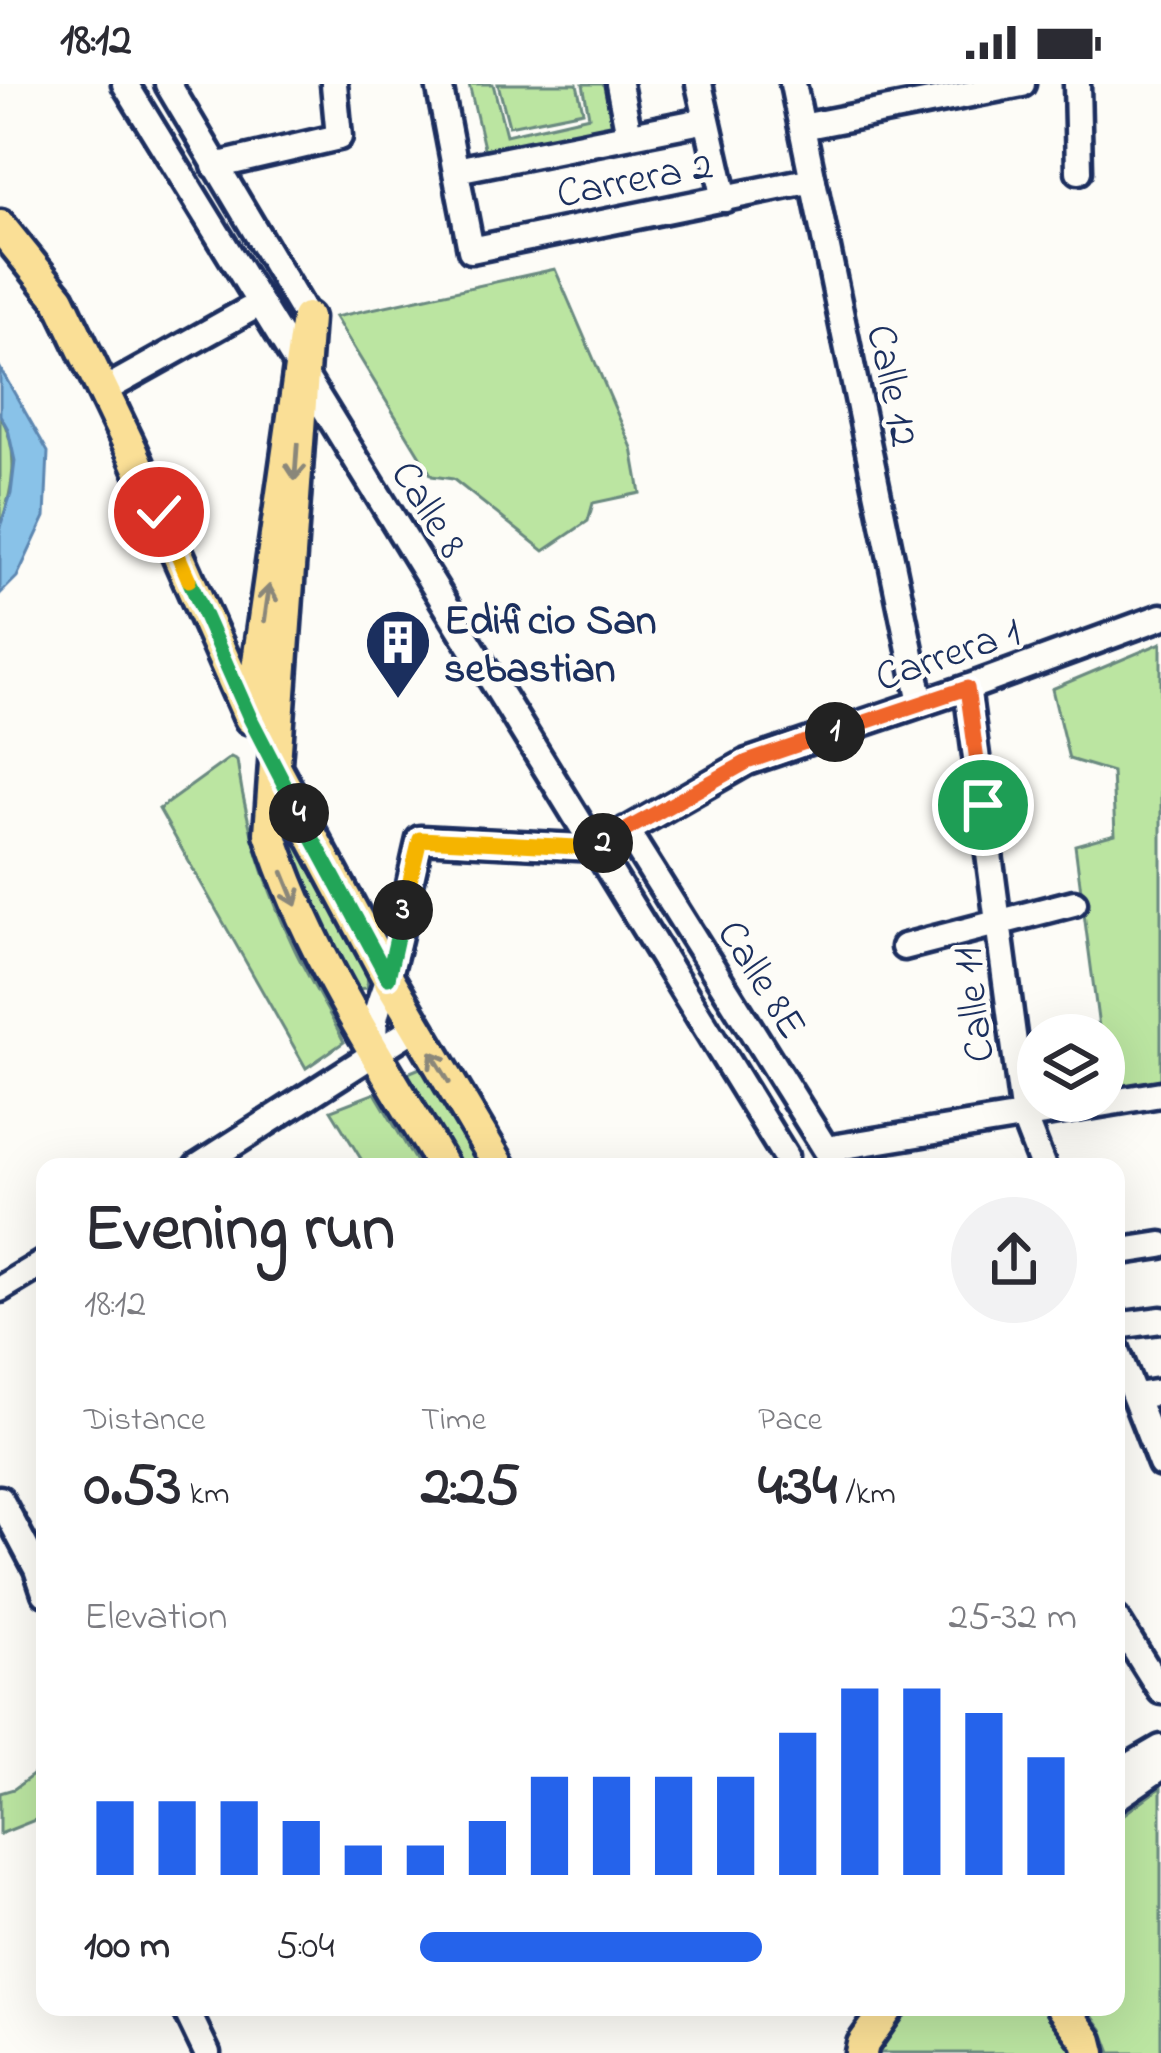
<!DOCTYPE html>
<meta charset="utf-8">
<style>
body{margin:0;font-family:"Indie Flower",sans-serif;background:#f2f2f3;color:#2b2b33;height:100vh;display:flex;flex-direction:column;font-size:45px;white-space:nowrap}
*{box-sizing:border-box;margin:0}
p{font-size:39px;color:#7c7c81}
.icon{flex:none;width:66px;height:66px;fill:none;stroke:currentColor;stroke-width:2;stroke-linecap:round;stroke-linejoin:round}
.map{position:relative;flex:1;overflow:hidden}
.details{position:absolute;left:36px;top:1074px;width:1089px;height:858px;display:flex;flex-direction:column;background:#fff;border-radius:24px;box-shadow:0 12px 48px #0002}
.details>*{flex:none}
.controls{position:absolute;left:1017px;top:930px;display:grid;gap:24px}
.controls a{display:grid;place-items:center;width:108px;height:108px;border-radius:50%;background:#fff;box-shadow:0 12px 48px #0002;font-size:60px}
.pin{position:absolute;display:grid;place-items:center;width:102px;height:102px;color:#fff;margin:-51px;border:6px solid #fff;border-radius:50%;box-shadow:0 3px 12px #0007}
.km{position:absolute;width:60px;height:60px;margin:-30px;border-radius:50%;background:#222;color:#fff;font-size:33px;line-height:60px;text-align:center}
.round{display:grid;place-items:center;flex:none;width:126px;height:126px;border-radius:63px;background:#f2f2f3}
.overview{display:flex;align-items:center;justify-content:space-between;height:204px;padding:0 48px}
h1{font-size:66px;font-weight:700;line-height:90px}
.stats{display:grid;grid-template-columns:repeat(3,1fr);gap:18px;height:204px;padding:12px 48px}
.stats div{display:grid;align-content:center}
.stats b{font-size:60px;font-weight:700}
.stats small{font-size:33px;font-weight:400}
.stats p{font-size:33px}
.chart{height:336px;padding:24px 48px}
.chart p{display:flex;justify-content:space-between}
.chart svg{width:100%;height:216px;margin-top:12px;stroke:#2563eb;stroke-width:6}
ul{padding:0 48px;list-style:none;font-size:39px}
li{display:grid;grid-template-columns:192px 144px 1fr;align-items:center;height:90px}
li i{height:30px;border-radius:15px;background:#2563eb}
.status{display:flex;justify-content:space-between;align-items:center;height:84px;padding:0 60px;background:#fff;direction:ltr}
.status svg{height:33px;fill:currentColor}
.map>svg:first-child{display:block}
.green{fill:#bbe5a1;stroke:#6b8a80;stroke-width:3}
.water{fill:#89c2e8;stroke:#5d87b1;stroke-width:3}
.lines{fill:none;stroke-linecap:round;stroke-linejoin:round}
.minor-casing{stroke:#1b2f5e;stroke-width:33}
.major-casing{stroke:#1b2f5e;stroke-width:39}
.minor{stroke:#fdfcf7;stroke-width:24}
.major{stroke:#fadf96;stroke-width:30}
.oneway{stroke:#8a877a}
.split-1-casing{stroke:#fff;stroke-width:24}
.split-2-casing{stroke:#fff;stroke-width:24}
.split-3-casing{stroke:#fff;stroke-width:24}
.split-4-casing{stroke:#fff;stroke-width:24}
.split-5-casing{stroke:#fff;stroke-width:24}
.split-6-casing{stroke:#fff;stroke-width:24}
.split-1{stroke:#f0652b;stroke-width:15}
.split-2{stroke:#f0652b;stroke-width:15}
.split-3{stroke:#f5b400;stroke-width:15}
.split-4{stroke:#22a559;stroke-width:15}
.split-5{stroke:#22a559;stroke-width:15}
.split-6{stroke:#f5b400;stroke-width:15}
.labels{text-anchor:middle;stroke-width:9;stroke-linejoin:round;paint-order:stroke}
.street-label{font-size:42px;fill:#1b2f5e;stroke:#fdfcf7}
.poi-label{font-size:42px;font-weight:bold;fill:#1b2f5e;stroke:#fdfcf7;text-anchor:start}
</style>
<div class="status"><b>18:12</b><svg viewBox="0 0 49 12"><path d="M0 12V9h3v3zM5 12V6h3v6zM10 12V3h3v9zM15 12V0h3v12zM26 1h20v11H26zM47 4h2v5h-2z"/></svg></div>
<div class="map">
<svg width="1161" height="1969" viewBox="0 0 1161 1969">
<rect width="100%" height="100%" fill="#fdfcf7"/>
<filter id="ink" filterUnits="userSpaceOnUse"><feTurbulence type="fractalNoise" baseFrequency=".00833" numOctaves="2"/><feDisplacementMap in="SourceGraphic" scale="24" xChannelSelector="R" yChannelSelector="G"/><feConvolveMatrix kernelMatrix="1 2 1 2 8 2 1 2 1" color-interpolation-filters="sRGB"/></filter>
<g filter="url(#ink)">
<path class="green" d="M469,0H493L506,51L589,32L583,0H609L618,44L486,72Z
M498,0H577L583,27L509,42Z
M555,185L632,364L640,409L593,419L588,437L544,467L453,395L432,392L335,233Z
M0,331C21,368 13,405 0,443Z
M1161,559V999L1108,1008L1104,951H1100L1075,761L1115,750L1112,688L1069,675L1052,605Z
M231,673L237,676C246,743 266,805 295,866C310,897 329,927 344,958L306,984L159,725Z
M274,707L368,883L367,904L355,905L304,816Z
M425,982L484,1083H458L403,991Z
M375,1009L419,1083H366L331,1026Z
M45,1682V1732L0,1750V1709L14,1705Z
M1161,1703V1969H1111L1102,1945L1085,1923H1116V1736Z
M911,1923H1041L1054,1933L1077,1969H875L893,1938Z"/>
<path class="water" d="M0,284L48,368L45,433L17,493L0,510V443L11,410L15,377L8,345L0,331Z"/>
<g class="lines">
<defs>
<path id="minor" d="M125,0L785,1072
M168,0L307,234
M439,0L471,166L813,96
M619,0L629,51
M699,0L725,115
M793,0L921,619
M1077,0L1079,87
M802,43L1022,0
M215,82L339,53L334,0
M456,86L707,36
M103,307L259,220
M967,604L1024,1034L1043,1083
M626,746L837,1083
M904,863L1074,819
M375,966C372,930 378,925 388,893C402,848 409,800 420,755L596,764L747,678L967,604L1161,533
M826,1065L1161,1010
M197,1083L416,943
M1116,1168L1161,1161
M0,1205L45,1178
M1116,1242L1161,1236
M1116,1265L1161,1380
M1136,1312L1161,1308
M0,1415L37,1485L45,1509
M1116,1535L1161,1607
M1116,1690L1161,1664
M1116,1714L1161,1683
M185,1923L207,1969"/>
<path id="major" d="M0,142L59,215L132,367L249,632
M250,634L307,234L270,749C308,869 380,975 443,1083
M276,685L388,894L500,1083
M1062,1923L1087,1957L1090,1969
M861,1969L863,1960L889,1923"/>
</defs>
<use href="#minor" class="minor-casing"/>
<use href="#major" class="major-casing"/>
<use href="#minor" class="minor"/>
<use href="#major" class="major"/>
</g>
<defs><path id="oneway-shaft" d="M-6 0H5M1.5-3L5.5 0L1.5 3" fill="none" stroke-width="1.6" stroke-linecap="round" stroke-linejoin="round" transform="scale(3)"/></defs>
<g class="oneway">
<use href="#oneway-shaft" transform="translate(296 378) rotate(94)"/>
<use href="#oneway-shaft" transform="translate(267 519) rotate(-82)"/>
<use href="#oneway-shaft" transform="translate(290 805) rotate(68)"/>
<use href="#oneway-shaft" transform="translate(440 983) rotate(-121)"/>
</g>
</g>
<g class="lines" filter="url(#ink)">
<defs>
<path id="split-1" d="M835,648L967,604L983,721"/>
<path id="split-2" d="M603,759L747,678L835,648"/>
<path id="split-3" d="M403,826L420,755L596,764L603,759"/>
<path id="split-4" d="M299,729L388,894L403,826"/>
<path id="split-5" d="M189,496L250,634L299,729"/>
<path id="split-6" d="M159,428L189,496"/>
</defs>
<use href="#split-1" class="split-1-casing"/>
<use href="#split-2" class="split-2-casing"/>
<use href="#split-3" class="split-3-casing"/>
<use href="#split-4" class="split-4-casing"/>
<use href="#split-5" class="split-5-casing"/>
<use href="#split-6" class="split-6-casing"/>
<use href="#split-1" class="split-1"/>
<use href="#split-2" class="split-2"/>
<use href="#split-3" class="split-3"/>
<use href="#split-4" class="split-4"/>
<use href="#split-5" class="split-5"/>
<use href="#split-6" class="split-6"/>
</g>
<defs>
<symbol id="building-pin" viewBox="-11 -11 22 30"><path d="M0 17L-7.5 6A9.5 9.5 0 1 1 7.5 6Z" fill="#1b2f5e" stroke="#fdfcf7"/><path d="M-4-6H4V6H1V3H-1V6H-4ZM-2.5-4.3h1.7v1.8h-1.7ZM.8-4.3h1.7v1.8H.8ZM-2.5-1h1.7V.8h-1.7ZM.8-1h1.7V.8H.8Z" fill="#fff"/></symbol>
</defs>
<g fill-rule="evenodd">
<use href="#building-pin" x="360" y="520" width="76" height="104"/>
</g>
<g class="labels">
<g class="street-label">
<text transform="translate(634 93) rotate(-11)" y="15">Carrera 2</text>
<text transform="translate(895 301) rotate(78)" y="15">Calle 12</text>
<text transform="translate(431 424) rotate(58)" y="15">Calle 8</text>
<text transform="translate(947 568) rotate(-19)" y="15">Carrera 1</text>
<text transform="translate(764 894) rotate(58)" y="15">Calle 8E</text>
<text transform="translate(971 921) rotate(-97)" y="15">Calle 11</text>
</g>
<g class="poi-label">
<text x="444" y="549">Edificio San<tspan x="444" dy="48">sebastian</tspan></text>
</g>
</g>
</svg>
<div class="controls">
<a><svg class="icon" aria-label="layers" viewBox="0 0 24 24"><path d="M12 4l9 5-9 5-9-5zM3 14l9 5 9-5"/></svg></a>
</div>
<div class="pin" style="left:983px;top:721px;background:#1e9e55"><svg class="icon" aria-label="arrive" viewBox="0 0 24 24"><path d="M6 21V4h12l-3 4 3 4H6"/></svg></div>
<div class="pin" style="left:159px;top:428px;background:#d93025"><svg class="icon" aria-label="check" viewBox="0 0 24 24"><path d="M5 12l5 5 9-10"/></svg></div>
<b class="km" style="left:835px;top:648px">1</b>
<b class="km" style="left:603px;top:759px">2</b>
<b class="km" style="left:403px;top:826px">3</b>
<b class="km" style="left:299px;top:729px">4</b>
<section class="details">
<div class="overview"><div><h1>Evening run</h1><p>18:12</p></div><a class="round"><svg class="icon" aria-label="share" viewBox="0 0 24 24"><path d="M12 15V3M7 8l5-5 5 5M5 13v7h14v-7"/></svg></a></div>
<div class="stats">
<div><p>Distance</p><b>0.53<small> km</small></b></div>
<div><p>Time</p><b>2:25</b></div>
<div><p>Pace</p><b>4:34<small> /km</small></b></div>
</div>
<div class="chart"><p><span>Elevation</span>25–32 m</p>
<svg viewBox="0 0 160 44" preserveAspectRatio="none"><path d="M5 44V29M15 44V29M25 44V29M35 44V33M45 44V38M55 44V38M65 44V33M75 44V24M85 44V24M95 44V24M105 44V24M115 44V15M125 44V6M135 44V6M145 44V11M155 44V20"/></svg>
</div>
<ul>
<li><b>100 m</b>5:04<i style="width:52%"></i></li>
</ul>
</section>
</div>
